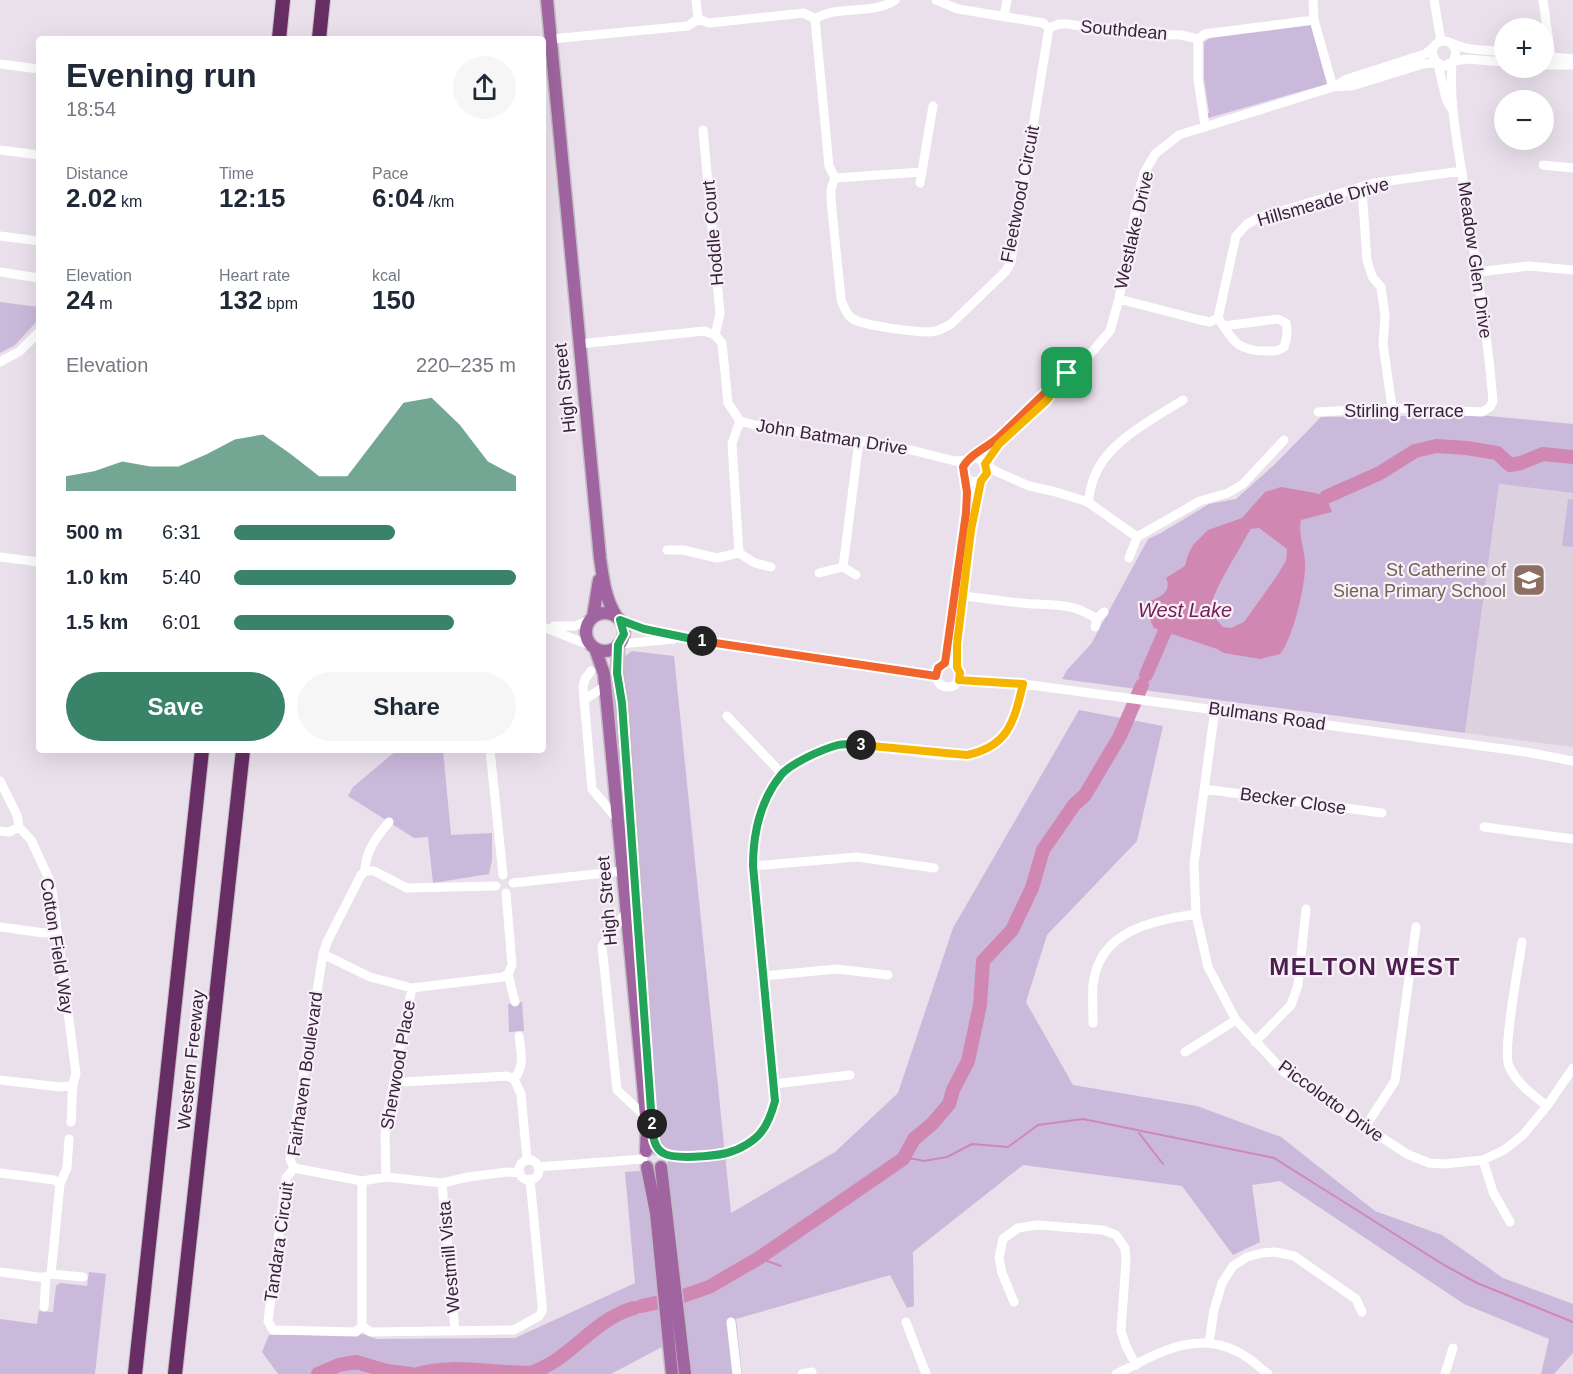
<!DOCTYPE html>
<meta charset="utf-8">
<style>
body{margin:0;font-family:Helvetica,sans-serif;background:#f6f6f7;color:#1f2937;height:100vh;display:flex;flex-direction:column;font-size:22px;white-space:nowrap}
*{box-sizing:border-box;margin:0}
p{font-size:20px;color:#747a83}
.icon{flex:none;width:33px;height:33px;fill:none;stroke:currentColor;stroke-width:2;stroke-linecap:round;stroke-linejoin:round}
.map{position:relative;flex:1;overflow:hidden}
.panel{position:absolute;left:36px;top:36px;width:510px;height:717px;display:flex;flex-direction:column;background:#fff;border-radius:6px;box-shadow:0 6px 24px #0002}
.panel>*{flex:none}
.fabs{position:absolute;left:1494px;top:18px;display:grid;gap:12px}
.fabs a{display:grid;place-items:center;width:60px;height:60px;border-radius:50%;background:#fff;box-shadow:0 6px 24px #0002;font-size:30px}
.pin{position:absolute;display:grid;place-items:center;width:51px;height:51px;color:#fff;margin:-26px;border-radius:12px;box-shadow:0 3px 9px #0006}
.km{position:absolute;width:30px;height:30px;margin:-15px;border-radius:50%;background:#222;color:#fff;font-size:16px;line-height:30px;text-align:center}
.round{display:grid;place-items:center;flex:none;width:63px;height:63px;border-radius:32px;background:#f6f6f7}
.summary{display:flex;align-items:center;justify-content:space-between;height:102px;padding:0 30px}
h1{font-size:33px;font-weight:800;line-height:45px}
.figures{display:grid;grid-template-columns:repeat(3,1fr);gap:9px;height:102px;padding:6px 30px}
.figures div{display:grid;align-content:center}
.figures b{font-size:26px;font-weight:800}
.figures small{font-size:16px;font-weight:400}
.figures p{font-size:16px}
.chart{height:168px;padding:12px 30px}
.chart p{display:flex;justify-content:space-between}
.chart svg{width:100%;height:108px;margin-top:6px;fill:#398368;opacity:.7}
.primary-button{display:flex;gap:12px;margin-top:auto;padding:12px 30px}
.primary-button a{flex:1;height:69px;border-radius:36px;background:#398368;color:#fff;font-size:24px;font-weight:800;line-height:69px;text-align:center}
.primary-button a+a{background:#f6f6f7;color:#1f2937}
ul{padding:0 30px;list-style:none;font-size:20px}
li{display:grid;grid-template-columns:96px 72px 1fr;align-items:center;height:45px}
li i{height:15px;border-radius:8px;background:#398368}
.map>svg:first-child{display:block}
.built{fill:#dcd1df}
.green{fill:#cbb9dc}
.water{fill:#d088b3;fill-rule:evenodd}
.lines{fill:none;stroke-linecap:round;stroke-linejoin:round}
.stream{stroke:#d088b3;stroke-width:2}
.river{stroke:#d088b3;stroke-width:14}
.major-casing{stroke:#c4bcc4;stroke-width:15}
.highway-casing{stroke:#c4bcc4;stroke-width:16}
.minor{stroke:#fff;stroke-width:9}
.major{stroke:#a065a1;stroke-width:12}
.highway{stroke:#672d65;stroke-width:14}
.split-1-casing{stroke:#fff;stroke-width:12}
.split-2-casing{stroke:#fff;stroke-width:12}
.split-3-casing{stroke:#fff;stroke-width:12}
.split-4-casing{stroke:#fff;stroke-width:12}
.split-1{stroke:#f0652b;stroke-width:8}
.split-2{stroke:#22a559;stroke-width:8}
.split-3{stroke:#22a559;stroke-width:8}
.split-4{stroke:#f5b400;stroke-width:8}
.labels{text-anchor:middle;stroke-width:4.5;stroke-linejoin:round;paint-order:stroke}
.street-label{font-size:18px;fill:#3b213b;stroke:#f6f1f8}
.education-label{font-size:18px;fill:#785e54;stroke:#f6f1f8;text-anchor:end}
.water-label{font-size:20px;font-style:italic;fill:#771b51;stroke:#f6f1f8}
.district-label{font-size:24px;font-weight:bold;letter-spacing:1.5px;fill:#4d1d4d;stroke:#f6f1f8}
</style>
<div class="map">
<svg width="1573" height="1374" viewBox="0 0 1573 1374">
<rect width="100%" height="100%" fill="#e9e0eb"/>
<path class="built" d="M1499,484L1573,493V747L1465,733Z"/>
<path class="green" d="M1311,25L1327,84L1205,119L1209,112L1204,79V42L1210,38Z
M0,302L39,307V319L15,345L0,353Z
M1478,415L1573,424V493L1499,484L1465,733L1062,679L1067,670L1091,644L1148,539L1161,533L1209,504L1236,499L1274,465L1321,417Z
M1568,499H1573V547L1562,546Z
M632,651L674,656L731,1213L835,1152L898,1093L953,928L1079,710L1163,726L1137,841L1047,935L1026,1002L1073,1085L1197,1106L1281,1137L1375,1211L1442,1235L1503,1278L1573,1304V1353L1554,1374H1541L1549,1339L1464,1304L1280,1181L1252,1185L1260,1242L1233,1255L1182,1186L1023,1165L913,1252L914,1306L907,1308L890,1275L736,1319L742,1374H687L683,1336L611,1374H278L262,1352L269,1335H352L359,1333L377,1339L515,1338L635,1283L625,1172L640,1171L665,1175C671,1160 667,1150 658,1137L621,667L625,656Z
M397,750H443L451,835L492,833V860L489,874L433,883L428,837L414,838L348,796L353,787Z
M522,1002L524,1031L509,1032L508,1004Z
M89,1272L106,1274L95,1374H0V1319L37,1324L39,1311L53,1312L56,1286L60,1283L87,1286Z"/>
<path class="water" d="M1281,487L1316,493L1326,497L1332,512L1301,520C1298,533 1304,547 1305,561C1307,580 1293,639 1280,654L1260,659L1224,653L1217,649L1154,628C1149,619 1146,612 1150,601C1161,598 1172,590 1166,578L1185,566L1188,555L1193,545L1208,530L1242,518L1265,492ZM1259,528L1287,549L1286,561L1276,577L1244,622L1231,628L1223,627C1219,622 1211,615 1211,607C1212,592 1239,551 1247,535L1251,529Z"/>
<g class="lines">
<path class="stream" d="M1139,1133L1163,1164
M903,1159H915L924,1161L947,1157L972,1144L1008,1147L1038,1125L1083,1119L1274,1158L1444,1265L1477,1283L1573,1322
M759,1258L781,1266"/>
<path class="river" d="M1326,497L1380,473L1415,451L1436,446L1467,448L1497,453L1510,465L1521,463L1543,454L1573,457
M1146,675L1165,631
M680,1297L709,1287L759,1258L903,1159L914,1139L932,1124L949,1104L953,1090L968,1061L980,1005L983,961L1012,930L1032,888L1043,850L1074,805L1085,795L1120,736L1142,685
M642,1306L660,1302
M318,1374L339,1365L356,1362L387,1371L411,1374
M418,1374C446,1365 480,1371 510,1372C517,1372 526,1374 533,1372C572,1358 594,1319 634,1308"/>
<defs>
<path id="major" d="M547,0L600,558C603,579 605,598 616,616
M586 632a19 19 0 1 1 38 0a19 19 0 1 1-38 0Z
M593,617L599,580
M618,645L617,673L622,703L645,1030
M595,648L604,674L607,704L647,1127L646,1151
M653,1128V1139L657,1148
M647,1167L656,1213L672,1374
M661,1167L685,1374"/>
<path id="highway" d="M279,39L283,0
M319,39L323,0
M135,1374L202,750
M175,1374L243,750"/>
</defs>
<use href="#major" class="major-casing"/>
<use href="#highway" class="highway-casing"/>
<path class="minor" d="M696,0L698,19
M936,0L958,9L1043,23L1049,28L1059,24H1067L1136,34L1181,35L1198,39L1205,34L1212,33L1314,20
M1313,0L1314,20L1333,87
M1434,0L1441,41
M1543,0L1551,57
M1004,17L1007,0
M815,19L829,166L835,178L831,189V200L841,299C844,307 846,315 853,319C865,326 915,332 929,332C937,332 944,328 951,324L1006,271L1011,262L1049,28
M551,39L688,26L698,19L709,23L804,13L815,19C839,4 872,16 895,0
M1198,39V79L1205,126
M1451,43L1456,50L1454,61L1445,66C1429,63 1428,42 1444,41C1450,41 1456,46 1462,47C1475,51 1491,50 1504,52
M1544,56L1573,59
M1454,61L1467,59L1504,62
M0,64L39,69
M1438,64L1446,99L1451,108
M1544,65H1573
M1335,86L1347,79L1425,54L1434,47
M703,130L720,314L715,335
M0,150L39,155
M1543,165L1573,168
M835,178L922,172
M920,183L933,106
M1362,188L1367,261L1373,278L1381,287L1383,301L1385,316L1383,344L1392,408
M0,236L39,241
M0,272L39,278
M1477,272L1529,266L1573,270
M1119,299L1200,320L1210,322L1218,318
M1218,318L1236,236L1247,224L1258,218L1374,183L1462,171
M1218,318C1233,340 1236,351 1266,351C1273,351 1278,352 1284,347C1287,339 1288,331 1286,323L1278,319L1224,326
M579,344L704,331L715,335L722,343L728,403L740,421L755,425L895,446L955,461L968,460
M0,362L20,351L39,332
M1318,412L1392,408L1482,412L1490,407L1493,401C1487,329 1475,258 1464,186C1458,146 1449,104 1452,63
M972,458L997,439L1042,394L1086,359L1110,331L1119,299L1140,188L1144,173L1155,154L1179,135L1333,87L1352,86L1423,64L1436,63
M985,463C1005,434 1035,415 1057,387
M986,466V473L981,481L972,482L963,475L965,463L972,458L979,459L995,471L1029,486L1056,492L1088,502L1137,537
M1088,502C1090,493 1091,483 1095,475C1109,441 1153,419 1183,400
M667,550H683L717,558L739,553L755,563L771,567
M739,553L732,443L740,421
M0,557L39,562
M1129,558L1137,537L1200,501L1228,493L1243,484L1284,440
M843,567L859,441
M819,573L843,567L856,575
M963,596C982,598 1001,601 1020,603C1051,606 1070,601 1097,619
M620,620L644,629L685,639L936,676
M554,626H575L591,619
M543,627L592,646
M1095,627L1097,619L1104,612
M620,644L674,639
M936 675a12 12 0 1 1 24 0a12 12 0 1 1-24 0Z
M945,663L966,513L967,492L964,477
M957,667V644L971,530L981,481
M591,671L585,679L583,687L592,789L618,820
M959,679L1023,684L1526,752L1573,761
M584,700L605,686
M1215,709L1194,864L1196,914L1208,967L1236,1020L1283,1071L1320,1097L1407,1154L1429,1163L1444,1164L1483,1160L1504,1150L1523,1135L1547,1106L1573,1068
M727,716L782,774
M490,750L503,875
M0,781L17,815L19,827L31,840L51,883L76,1074C70,1088 73,1106 71,1122
M1204,789L1382,813
M1484,827L1573,839
M0,831L9,832L19,827
M752,866L857,857L934,868
M365,871C365,852 377,836 389,822
M513,883L623,871
M626,912L602,946L617,1090L646,1117
M0,927L44,933L57,931
M1522,942C1519,964 1502,1051 1509,1066C1517,1084 1532,1094 1547,1106
M323,954L370,977L412,988L503,977L508,974L512,965L506,893
M508,974L515,1002
M763,976L837,969L888,975
M1093,1023C1093,1010 1092,997 1093,985C1099,930 1152,921 1196,914
M1255,1042L1291,1005L1298,985L1306,909
M1185,1052L1236,1020
M395,1079L405,1082L507,1076L514,1079L521,1094L527,1160
M514,1079C525,1067 521,1051 519,1036
M0,1080L60,1087L71,1086
M774,1084L850,1075
M1365,1127L1395,1081L1416,927
M663,1153C678,1157 691,1156 706,1155C745,1151 764,1140 775,1101L752,866C753,827 763,784 799,763C812,756 826,746 841,744C888,739 958,774 998,742C1015,728 1018,704 1023,684
M1483,1160L1493,1192L1510,1222
M519 1170a10 10 0 1 1 20 0a10 10 0 1 1-20 0Z
M538,1167L643,1159
M294,1168L290,1159L323,954L327,942L361,875L365,871H374L407,888L496,886
M294,1168L286,1178L268,1321L273,1330L356,1332L362,1326V1181
M294,1168L362,1181L386,1177L442,1183L468,1177L507,1172L520,1173
M0,1173L54,1180L60,1184
M386,1177L385,1136L388,1111L412,988
M442,1183L455,1331
M0,1272L38,1277H46L51,1274L83,1277
M51,1274L60,1184L67,1168L69,1139
M1014,1302L1002,1273L999,1258L1003,1239L1018,1228L1037,1225L1103,1230L1116,1235L1125,1248L1126,1260L1121,1331L1126,1346L1136,1365
M44,1307L46,1277
M731,1322L737,1374
M906,1322L926,1374
M362,1326L371,1332L514,1330L539,1316L542,1311V1304L530,1179
M1209,1343L1214,1310L1222,1283L1233,1266L1247,1257L1262,1253L1275,1252L1294,1256L1356,1299L1362,1312
M802,1374L812,1372
M1116,1374C1156,1355 1193,1329 1238,1352C1249,1357 1259,1367 1268,1374
M1445,1374L1453,1348"/>
<use href="#major" class="major"/>
<use href="#highway" class="highway"/>
</g>
<g class="lines">
<defs>
<path id="split-1" d="M702,641L936,676L938,668L945,663L966,513L967,492L963,467C970,454 988,447 999,437C1022,416 1043,393 1067,373"/>
<path id="split-2" d="M652,1124L622,703L617,673L618,645L624,634L620,620L644,629L702,641"/>
<path id="split-3" d="M652,1124C653,1135 653,1147 663,1153C674,1160 714,1156 727,1153C739,1150 755,1141 762,1131C769,1122 772,1112 775,1101L753,866C753,834 760,801 781,775C791,763 823,749 838,745C845,743 853,745 861,745"/>
<path id="split-4" d="M861,745L967,755C1009,746 1014,721 1023,684L959,680L960,673L957,667V644L971,530L981,481L987,473L985,464L999,444L1046,401L1067,373"/>
</defs>
<use href="#split-1" class="split-1-casing"/>
<use href="#split-2" class="split-2-casing"/>
<use href="#split-3" class="split-3-casing"/>
<use href="#split-4" class="split-4-casing"/>
<use href="#split-1" class="split-1"/>
<use href="#split-2" class="split-2"/>
<use href="#split-3" class="split-3"/>
<use href="#split-4" class="split-4"/>
</g>
<defs>
<symbol id="school-square" viewBox="-11 -11 22 22"><rect x="-9" y="-9" width="18" height="18" rx="4" fill="#8d6e63" stroke="#f6f1f8"/><path d="M0-5L7-2L0 1L-7-2ZM-4 1L0 2.5L4 1V4Q0 6-4 4Z" fill="#fff"/></symbol>
</defs>
<g fill-rule="evenodd">
<use href="#school-square" x="1510" y="561" width="38" height="38"/>
</g>
<g class="labels">
<g class="street-label">
<text transform="translate(1124 30) rotate(5)" y="6">Southdean</text>
<text transform="translate(1020 194) rotate(-79)" y="6">Fleetwood Circuit</text>
<text transform="translate(1323 202) rotate(-16)" y="6">Hillsmeade Drive</text>
<text transform="translate(1134 230) rotate(-77)" y="6">Westlake Drive</text>
<text transform="translate(713 233) rotate(-95)" y="6">Hoddle Court</text>
<text transform="translate(1475 260) rotate(82)" y="6">Meadow Glen Drive</text>
<text transform="translate(565 388) rotate(-96)" y="6">High Street</text>
<text x="1404" y="417">Stirling Terrace</text>
<text transform="translate(832 437) rotate(9)" y="6">John Batman Drive</text>
<text transform="translate(1267 716) rotate(8)" y="6">Bulmans Road</text>
<text transform="translate(1293 801) rotate(8)" y="6">Becker Close</text>
<text transform="translate(607 901) rotate(-95)" y="6">High Street</text>
<text transform="translate(57 946) rotate(81)" y="6">Cotton Field Way</text>
<text transform="translate(191 1060) rotate(-84)" y="6">Western Freeway</text>
<text transform="translate(398 1065) rotate(-80)" y="6">Sherwood Place</text>
<text transform="translate(305 1074) rotate(-82)" y="6">Fairhaven Boulevard</text>
<text transform="translate(1331 1101) rotate(36)" y="6">Piccolotto Drive</text>
<text transform="translate(279 1242) rotate(-82)" y="6">Tandara Circuit</text>
<text transform="translate(449 1257) rotate(-95)" y="6">Westmill Vista</text>
</g>
<g class="education-label">
<text x="1506" y="576">St Catherine of<tspan x="1506" dy="21">Siena Primary School</tspan></text>
</g>
<g class="water-label">
<text x="1185" y="617">West Lake</text>
</g>
<g class="district-label">
<text x="1365" y="975">MELTON WEST</text>
</g>
</g>
</svg>
<div class="fabs">
<a>+</a>
<a>−</a>
</div>
<div class="pin" style="left:1067px;top:373px;background:#1e9e55"><svg class="icon" aria-label="arrive" viewBox="0 0 24 24"><path d="M6 21V4h12l-3 4 3 4H6"/></svg></div>
<b class="km" style="left:702px;top:641px">1</b>
<b class="km" style="left:652px;top:1124px">2</b>
<b class="km" style="left:861px;top:745px">3</b>
<section class="panel">
<div class="summary"><div><h1>Evening run</h1><p>18:54</p></div><a class="round"><svg class="icon" aria-label="share" viewBox="0 0 24 24"><path d="M12 15V3M7 8l5-5 5 5M5 13v7h14v-7"/></svg></a></div>
<div class="figures">
<div><p>Distance</p><b>2.02<small> km</small></b></div>
<div><p>Time</p><b>12:15</b></div>
<div><p>Pace</p><b>6:04<small> /km</small></b></div>
</div>
<div class="figures">
<div><p>Elevation</p><b>24<small> m</small></b></div>
<div><p>Heart rate</p><b>132<small> bpm</small></b></div>
<div><p>kcal</p><b>150</b></div>
</div>
<div class="chart"><p><span>Elevation</span>220–235 m</p>
<svg viewBox="0 0 160 44" preserveAspectRatio="none"><path d="M0 44V38L10 36L20 32L30 34L40 34L50 29L60 23L70 21L80 29L90 38L100 38L110 23L120 8L130 6L140 17L150 32L160 38V44z"/></svg>
</div>
<ul>
<li><b>500 m</b>6:31<i style="width:57%"></i></li>
<li><b>1.0 km</b>5:40<i style="width:100%"></i></li>
<li><b>1.5 km</b>6:01<i style="width:78%"></i></li>
</ul>
<div class="primary-button"><a>Save</a><a>Share</a></div>
</section>
</div>
